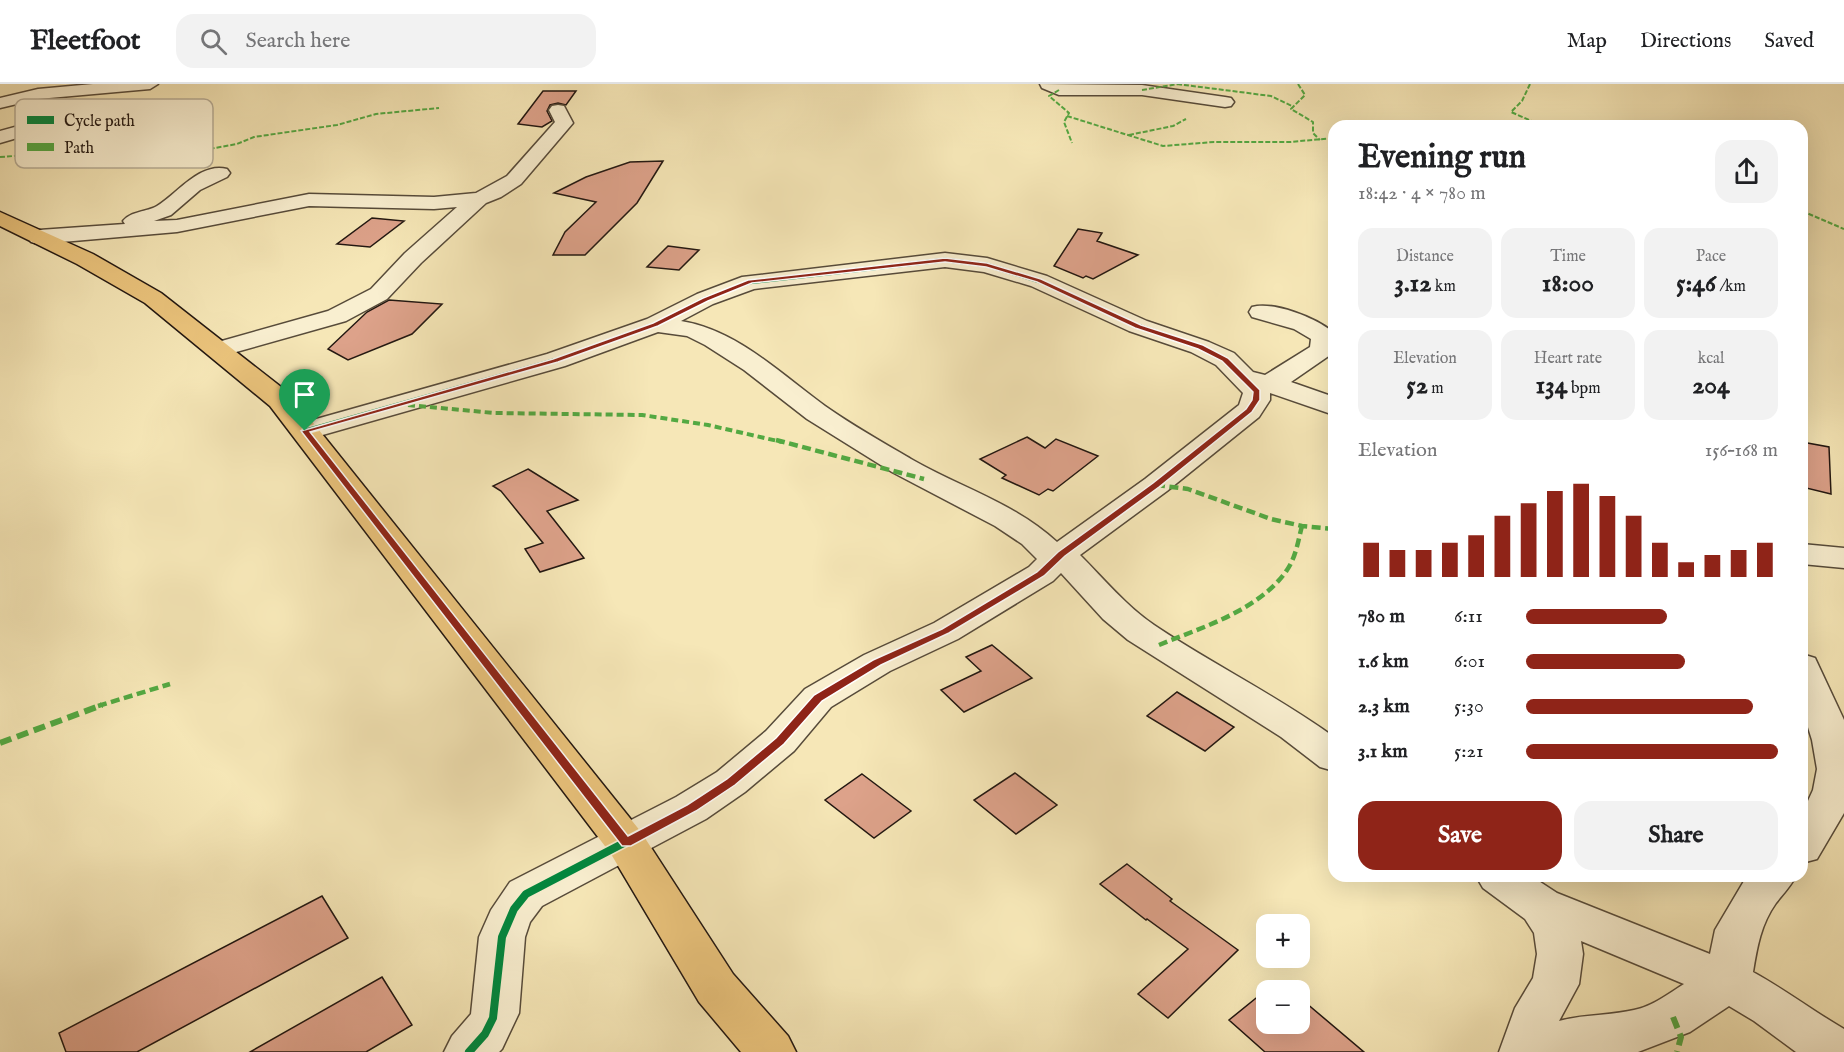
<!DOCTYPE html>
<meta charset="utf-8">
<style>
body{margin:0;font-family:"IM FELL English",serif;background:#f2f2f2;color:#202124;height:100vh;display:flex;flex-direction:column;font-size:22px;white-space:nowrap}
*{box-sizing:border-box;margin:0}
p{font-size:20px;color:#757577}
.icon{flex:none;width:33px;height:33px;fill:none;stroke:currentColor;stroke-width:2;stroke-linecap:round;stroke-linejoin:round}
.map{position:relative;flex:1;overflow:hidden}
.sheet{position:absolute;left:1328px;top:36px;width:480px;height:762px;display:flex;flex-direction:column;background:#fff;border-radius:18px;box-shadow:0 6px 24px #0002}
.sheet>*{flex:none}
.fabs{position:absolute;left:1256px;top:830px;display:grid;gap:12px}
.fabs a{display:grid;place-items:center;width:54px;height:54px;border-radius:12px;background:#fff;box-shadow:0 6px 24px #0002;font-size:30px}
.pin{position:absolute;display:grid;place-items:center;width:51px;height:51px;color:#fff;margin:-62px -26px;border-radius:50% 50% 50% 0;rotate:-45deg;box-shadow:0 0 6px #0007}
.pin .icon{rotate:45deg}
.round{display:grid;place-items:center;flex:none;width:63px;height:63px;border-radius:18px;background:#f2f2f2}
.overview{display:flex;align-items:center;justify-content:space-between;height:102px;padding:0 30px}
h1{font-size:33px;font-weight:800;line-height:45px}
.metrics{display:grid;grid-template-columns:repeat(3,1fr);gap:9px;height:102px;padding:6px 30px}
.metrics div{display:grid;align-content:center;border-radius:15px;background:#f2f2f2;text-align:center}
.metrics b{font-size:26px;font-weight:800}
.metrics small{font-size:16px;font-weight:400}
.metrics p{font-size:16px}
.chart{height:168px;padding:12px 30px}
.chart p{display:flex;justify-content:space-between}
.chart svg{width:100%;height:108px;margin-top:6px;stroke:#8f2418;stroke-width:6}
.cta{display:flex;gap:12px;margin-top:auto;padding:12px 30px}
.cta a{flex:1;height:69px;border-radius:18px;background:#8f2418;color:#fff;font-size:24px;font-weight:800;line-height:69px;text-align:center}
.cta a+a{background:#f2f2f2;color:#202124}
ul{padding:0 30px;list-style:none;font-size:20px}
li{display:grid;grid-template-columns:96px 72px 1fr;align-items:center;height:45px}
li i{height:15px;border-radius:8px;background:#8f2418}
header{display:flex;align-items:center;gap:36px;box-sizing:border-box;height:84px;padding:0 30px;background:#fff;border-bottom:2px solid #e0e0e0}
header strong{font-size:28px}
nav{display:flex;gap:33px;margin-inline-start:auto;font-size:21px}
.search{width:420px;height:54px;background:#f2f2f2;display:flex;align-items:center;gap:15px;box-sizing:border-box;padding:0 21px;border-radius:18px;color:#757577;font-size:22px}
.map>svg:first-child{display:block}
.building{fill:#dda28a;stroke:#221711;stroke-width:1.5}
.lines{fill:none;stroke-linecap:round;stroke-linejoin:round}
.minor-casing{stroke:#574b3a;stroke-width:3}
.major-casing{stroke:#221711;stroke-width:3}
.minor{fill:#f9efd0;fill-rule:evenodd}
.major{fill:#ebc47c;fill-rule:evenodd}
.quiet-far3{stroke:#53a942;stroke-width:2;stroke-dasharray:5 2;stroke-linecap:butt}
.quiet-far2{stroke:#53a942;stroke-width:4;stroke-dasharray:7 4;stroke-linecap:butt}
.quiet-far1{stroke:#53a942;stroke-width:4.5;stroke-dasharray:9 4.5;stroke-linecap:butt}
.quiet{stroke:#53a942;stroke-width:6;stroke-dasharray:12 6;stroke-linecap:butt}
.cycleway-far2-casing{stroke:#f9efd0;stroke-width:8}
.cycleway-far1-casing{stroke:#f9efd0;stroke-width:10}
.cycleway-casing{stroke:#f9efd0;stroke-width:11}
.cycleway-far2{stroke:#00873e;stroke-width:4.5}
.cycleway-far1{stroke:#00873e;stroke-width:6}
.cycleway{stroke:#00873e;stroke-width:8}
.route{fill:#8f2418;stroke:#fff;stroke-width:1.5;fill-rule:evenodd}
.key{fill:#f9efd0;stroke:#b8ae97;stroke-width:1.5}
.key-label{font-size:16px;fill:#221711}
</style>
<header>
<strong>Fleetfoot</strong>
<div class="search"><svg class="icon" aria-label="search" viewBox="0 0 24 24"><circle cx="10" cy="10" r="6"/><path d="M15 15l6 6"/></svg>Search here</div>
<nav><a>Map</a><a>Directions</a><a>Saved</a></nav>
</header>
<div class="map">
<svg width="1844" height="968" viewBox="0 0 1844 968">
<rect width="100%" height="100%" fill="#f6e7b7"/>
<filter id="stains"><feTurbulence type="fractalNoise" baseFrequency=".00333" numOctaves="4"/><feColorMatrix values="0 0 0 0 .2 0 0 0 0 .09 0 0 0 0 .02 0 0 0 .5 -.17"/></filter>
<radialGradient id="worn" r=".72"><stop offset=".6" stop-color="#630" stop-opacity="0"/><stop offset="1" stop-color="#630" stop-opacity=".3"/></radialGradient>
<path class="building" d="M543,7H576L566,21L558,19L550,21L547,27L552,37L542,43L518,40Z
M663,77L637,119L585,171H553L565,148L596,118L554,109L586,93L630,78Z
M372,134L404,137L370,163L337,160Z
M1078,145L1102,149L1097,157L1138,171L1093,195L1086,192L1083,194L1054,182Z
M668,162L699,166L679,186L647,183Z
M389,216L442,220L412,250L348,276L328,265L367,228Z
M1027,353L1045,364L1056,355L1098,372L1053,407L1048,405L1039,411L1002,394L1006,391L980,375Z
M1802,358L1829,363L1831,410L1802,403Z
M528,385L578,416L547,427L584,474L540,488L525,465L543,459L501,407L493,402Z
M992,561L1032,594L964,628L941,606L981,587L966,573Z
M1177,608L1234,643L1205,667L1147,632Z
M1015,689L1057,721L1016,750L974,716Z
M862,690L911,727L874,754L825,716Z
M1127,780L1172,815L1170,817L1238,866L1168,934L1138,910L1188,865L1147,835L1146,836L1100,800Z
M322,812L348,854L137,968H66L59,949Z
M382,893L412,941L366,968H250Z
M1266,906V939H1299V913L1364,968H1265L1229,936Z"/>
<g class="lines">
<defs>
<path id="minor" d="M93,0H158L150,5L38,15L0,24V14L38,5Z
M1040,0L1142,1L1225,13L1231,14L1234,18L1231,22L1225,23L1142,11H1059L1042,4Z
M122,18L128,19L131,23L128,27L82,35L0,59V47L80,25Z
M558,21L564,22L573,39L521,100L501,113L486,119L421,179L387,215L346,237L229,270L220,273L211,270L207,265L211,260L328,227L371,205L405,169L457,123L434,125L309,122L177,148L39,160L31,158L28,153L31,148L39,146L125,140L123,137C131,127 147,128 157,122C178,109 200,78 227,85L230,89L227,93L200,106L171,131L154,137L177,136L309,110L434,113L476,109L507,92L555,38L549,26L552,22Z
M945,169L987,174L1047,192L1147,237L1209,258L1234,269L1253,288L1265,291L1310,263L1311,255L1294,245L1252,233L1249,228L1252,223C1274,217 1316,234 1333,248V269L1291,298L1334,313V331L1270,309V316L1259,333L1167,407L1080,471C1104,495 1126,522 1154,541C1212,580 1276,611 1334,653V687L1320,683L1281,653L1128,556L1103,535L1061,489L1053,497L958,555L890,587L831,623L794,667L745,708L706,735L542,822L530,838L525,853L519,929L502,965L499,968H444L452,952L471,930L479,853L491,826L510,798L676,713L717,688L766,647L805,605L864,571L934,539L1029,483L1037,475L1022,460L995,442L892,388L807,335L744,286L705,261L687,252L658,248L565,282L305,356L295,353L291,347L295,341L547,270L647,235L697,210L742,193ZM945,183L984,188L1031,202L1129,247L1191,268L1216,281L1243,309L1239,321L1145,395L1057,458C1015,419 959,403 911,375C882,358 852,341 825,322C781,290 737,246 681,237L713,220L754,205Z
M1802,460L1844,464V484L1802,480Z
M1802,570L1815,574L1844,636V729L1817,775L1802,779V730L1813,706L1817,685L1812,656L1802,624Z
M1476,792H1531L1557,809L1710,870L1715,846L1747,792H1796C1790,803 1783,810 1776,819C1761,840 1757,863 1753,888C1784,905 1813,927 1844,945V968H1796L1754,937L1729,922L1690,948L1638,968H1499L1515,924L1533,894L1537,870L1534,849L1525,835L1483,804ZM1581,857L1684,900C1668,910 1653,922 1634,926C1609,932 1584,930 1559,937L1579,900L1583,870Z"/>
<path id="major" d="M0,128L93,170L161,209L290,310L641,748L733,890L788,952L796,968H741L699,918L611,770L270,322L145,219L77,180L0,142Z"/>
</defs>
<use href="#minor" class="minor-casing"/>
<use href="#major" class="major-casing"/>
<use href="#minor" class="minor"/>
<use href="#major" class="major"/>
<path class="quiet-far3" d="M1177,0L1271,12L1292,22
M1298,0L1305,11L1291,25L1313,38V49L1320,56
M1530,0L1522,17L1511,28L1543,42
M1059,6L1049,12L1069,29L1064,38L1072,59
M1142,6L1178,0
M1067,32L1163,62L1214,58H1290L1334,54
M1428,42L1455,37
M1129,51L1173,42L1186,35
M0,73L41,70L193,68L237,60L254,53L337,41L376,30L439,24
M1802,127L1844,145"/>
<path class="quiet-far2" d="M408,321L494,329L642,331L708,341L782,358"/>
<path class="quiet-far1" d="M776,356L924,395
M1156,401L1188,405L1271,435L1302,442L1334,445
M1159,561C1202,543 1259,527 1287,486C1296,473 1298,457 1302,442
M98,622L170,600"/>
<path class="quiet" d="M0,659L102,621
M1673,933L1681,953L1677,968"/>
<defs>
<path id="cycleway-far2" d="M305,347L556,276L656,240L705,215L750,198L945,176L987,181L1039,197L1138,242L1200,263L1225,275L1257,307C1254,330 1228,344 1210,358"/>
<path id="cycleway-far1" d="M811,622L818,614L877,579L946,547L1041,490L1061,470L1156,401L1212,356"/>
<path id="cycleway" d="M469,968L485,950L493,934L502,853L514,825L526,810L691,724L731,698L780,657L812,621"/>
</defs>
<use href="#cycleway-far2" class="cycleway-far2-casing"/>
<use href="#cycleway-far1" class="cycleway-far1-casing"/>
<use href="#cycleway" class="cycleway-casing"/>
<use href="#cycleway-far2" class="cycleway-far2"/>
<use href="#cycleway-far1" class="cycleway-far1"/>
<use href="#cycleway" class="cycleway"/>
</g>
<path class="route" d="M945,174L987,179L1041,195L1141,241L1203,261L1228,274L1260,306V316L1252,328L1159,403L1065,472L1044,492L949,549L881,581L822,617L784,660L735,701L696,727L631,762H622L301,347L553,275L653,239L703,214L748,196ZM945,178L986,183L1037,198L1135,244L1198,265L1222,277L1253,308L1252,316L1246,325L1153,399L1058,468L1037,488L942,545L873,576L814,611L776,654L727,695L687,721L628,752L310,348L558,278L658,242L708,217L752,199Z"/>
<rect x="15" y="15" width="198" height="69" rx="9" class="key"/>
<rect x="27" y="32" width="27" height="8" fill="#00873e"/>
<rect x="27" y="59" width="27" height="8" fill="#53a942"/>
<g class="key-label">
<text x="64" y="42">Cycle path</text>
<text x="64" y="69">Path</text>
</g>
<rect width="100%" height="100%" filter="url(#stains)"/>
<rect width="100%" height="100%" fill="url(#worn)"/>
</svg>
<div class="fabs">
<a>+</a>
<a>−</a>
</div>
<div class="pin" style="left:305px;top:347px;background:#1e9e55"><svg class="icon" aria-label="arrive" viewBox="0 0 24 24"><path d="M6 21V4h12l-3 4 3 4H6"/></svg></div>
<section class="sheet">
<div class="overview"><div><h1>Evening run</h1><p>18:42 · 4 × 780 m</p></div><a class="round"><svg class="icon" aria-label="share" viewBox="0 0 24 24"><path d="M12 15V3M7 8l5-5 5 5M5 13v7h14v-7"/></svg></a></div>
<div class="metrics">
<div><p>Distance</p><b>3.12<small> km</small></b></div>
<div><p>Time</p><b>18:00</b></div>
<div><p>Pace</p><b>5:46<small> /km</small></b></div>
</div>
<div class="metrics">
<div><p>Elevation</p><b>52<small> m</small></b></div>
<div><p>Heart rate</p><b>134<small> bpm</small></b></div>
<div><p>kcal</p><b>204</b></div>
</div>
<div class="chart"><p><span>Elevation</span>156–168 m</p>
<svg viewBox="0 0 160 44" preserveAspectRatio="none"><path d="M5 44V30M15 44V33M25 44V33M35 44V30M45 44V27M55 44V19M65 44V14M75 44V9M85 44V6M95 44V11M105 44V19M115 44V30M125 44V38M135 44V35M145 44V33M155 44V30"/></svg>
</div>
<ul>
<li><b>780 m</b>6:11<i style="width:56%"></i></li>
<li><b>1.6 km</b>6:01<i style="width:63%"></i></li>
<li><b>2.3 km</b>5:30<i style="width:90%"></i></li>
<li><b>3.1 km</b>5:21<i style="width:100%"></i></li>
</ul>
<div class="cta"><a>Save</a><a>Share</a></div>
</section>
</div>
